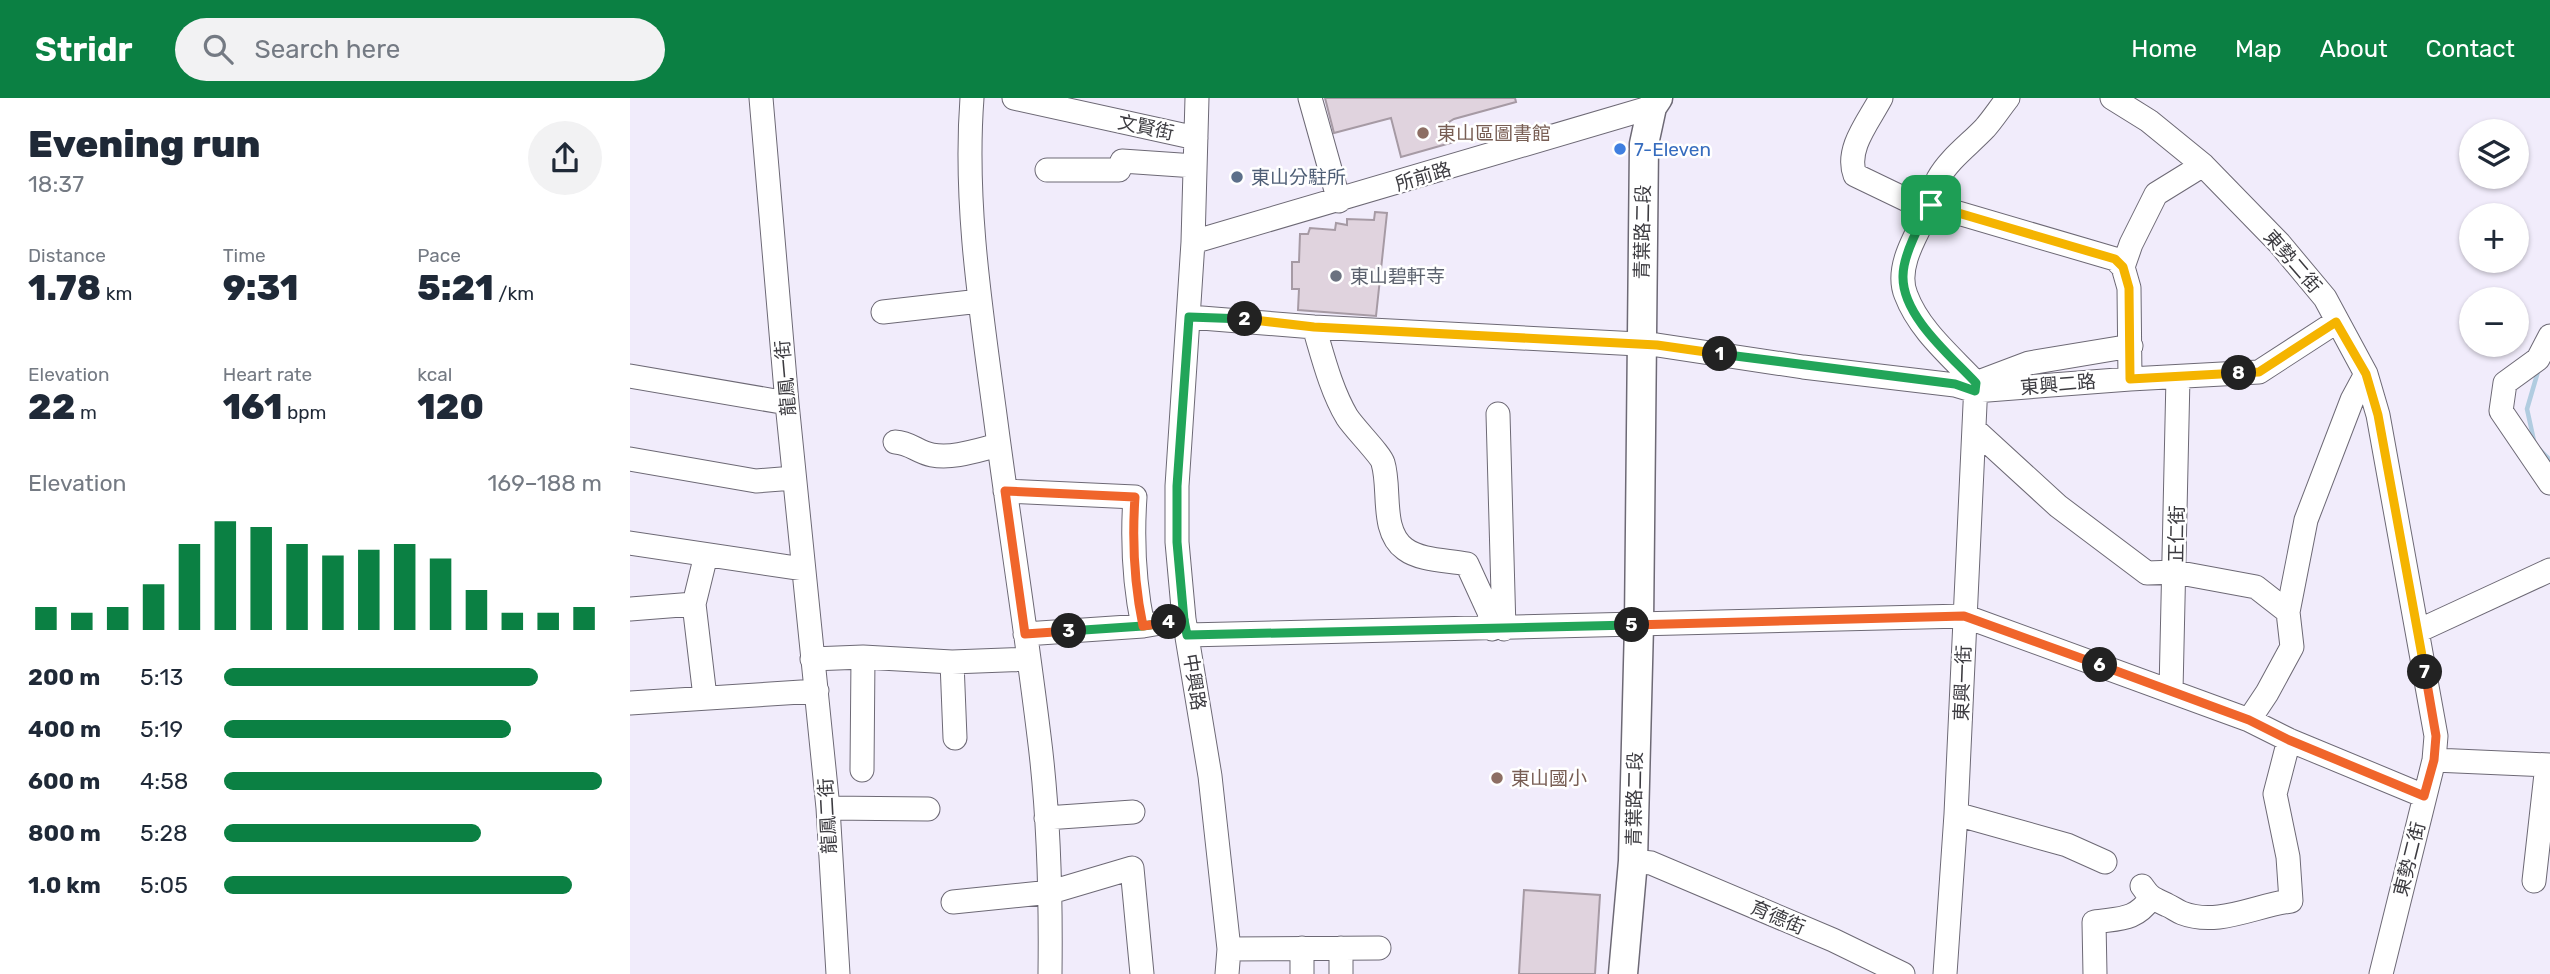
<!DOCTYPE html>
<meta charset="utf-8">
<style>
body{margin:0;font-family:Rubik,"Noto Sans TC",sans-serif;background:#f2f2f3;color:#1f2937;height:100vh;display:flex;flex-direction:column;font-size:26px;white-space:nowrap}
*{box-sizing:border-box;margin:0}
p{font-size:23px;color:#747a83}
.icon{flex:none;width:38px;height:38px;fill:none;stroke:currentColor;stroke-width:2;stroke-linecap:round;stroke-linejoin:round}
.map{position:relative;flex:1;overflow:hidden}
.details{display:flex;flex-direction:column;background:#fff;width:630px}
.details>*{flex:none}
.controls{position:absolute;left:1829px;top:21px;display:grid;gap:14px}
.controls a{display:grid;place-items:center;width:70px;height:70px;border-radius:50%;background:#fff;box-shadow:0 2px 5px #0004;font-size:35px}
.pin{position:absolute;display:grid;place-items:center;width:60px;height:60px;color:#fff;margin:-30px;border-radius:14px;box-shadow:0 4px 10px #0006}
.km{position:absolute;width:35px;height:35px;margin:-18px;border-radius:50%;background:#222;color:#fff;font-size:19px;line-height:35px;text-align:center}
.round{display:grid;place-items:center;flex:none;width:74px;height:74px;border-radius:37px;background:#f2f2f3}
.head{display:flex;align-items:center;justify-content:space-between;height:119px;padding:0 28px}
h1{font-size:38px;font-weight:800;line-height:52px}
.figures{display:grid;grid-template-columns:repeat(3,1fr);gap:10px;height:119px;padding:7px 28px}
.figures div{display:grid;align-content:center}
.figures b{font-size:35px;font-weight:800}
.figures small{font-size:19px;font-weight:400}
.figures p{font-size:19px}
.chart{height:196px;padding:14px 28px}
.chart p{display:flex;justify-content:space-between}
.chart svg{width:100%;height:126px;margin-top:7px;stroke:#0b8043;stroke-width:6}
ul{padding:0 28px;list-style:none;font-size:23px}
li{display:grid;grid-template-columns:112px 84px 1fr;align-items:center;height:52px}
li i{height:18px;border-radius:9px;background:#0b8043}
header{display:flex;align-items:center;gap:42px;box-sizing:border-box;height:98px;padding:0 35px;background:#0b8043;color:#fff}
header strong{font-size:33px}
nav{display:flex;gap:38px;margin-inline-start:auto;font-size:24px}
.search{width:490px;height:63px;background:#f2f2f3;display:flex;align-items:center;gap:18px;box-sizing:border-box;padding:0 24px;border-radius:38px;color:#747a83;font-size:26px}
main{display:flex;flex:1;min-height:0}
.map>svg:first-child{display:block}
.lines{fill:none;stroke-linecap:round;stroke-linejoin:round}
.stream{stroke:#b1cce0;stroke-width:4.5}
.building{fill:#e0d3de;stroke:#a69aa4;stroke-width:2}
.minor-casing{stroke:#6d6975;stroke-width:25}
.major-casing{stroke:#6d6975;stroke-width:31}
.minor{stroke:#fff;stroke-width:23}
.major{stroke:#fff;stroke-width:28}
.split-1-casing{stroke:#fff;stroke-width:14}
.split-2-casing{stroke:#fff;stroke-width:14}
.split-3-casing{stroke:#fff;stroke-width:14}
.split-4-casing{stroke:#fff;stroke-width:14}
.split-5-casing{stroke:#fff;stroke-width:14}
.split-6-casing{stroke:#fff;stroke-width:14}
.split-7-casing{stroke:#fff;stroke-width:14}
.split-8-casing{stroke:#fff;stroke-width:14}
.split-9-casing{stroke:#fff;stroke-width:14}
.split-1{stroke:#22a559;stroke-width:9}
.split-2{stroke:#f5b400;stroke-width:9}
.split-3{stroke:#22a559;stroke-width:9}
.split-4{stroke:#f0652b;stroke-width:9}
.split-5{stroke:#22a559;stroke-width:9}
.split-6{stroke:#f0652b;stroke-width:9}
.split-7{stroke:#f0652b;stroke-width:9}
.split-8{stroke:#f5b400;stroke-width:9}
.split-9{stroke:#f5b400;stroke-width:9}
.education-dot{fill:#8d6e63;stroke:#fff;stroke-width:2.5}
.shop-dot{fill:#3f7fe0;stroke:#fff;stroke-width:2.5}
.service-dot{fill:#5c6f8a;stroke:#fff;stroke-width:2.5}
.worship-dot{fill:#6b7280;stroke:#fff;stroke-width:2.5}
.labels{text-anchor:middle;stroke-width:5;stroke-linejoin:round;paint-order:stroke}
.street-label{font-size:19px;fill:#3c3b40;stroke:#fff}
.education-label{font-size:19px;fill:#785e54;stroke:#fff;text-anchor:start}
.shop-label{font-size:19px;fill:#366cbe;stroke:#fff;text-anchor:start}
.service-label{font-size:19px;fill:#4e5e75;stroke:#fff;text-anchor:start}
.worship-label{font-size:19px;fill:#5b616d;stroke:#fff;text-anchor:start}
</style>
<header>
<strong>Stridr</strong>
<div class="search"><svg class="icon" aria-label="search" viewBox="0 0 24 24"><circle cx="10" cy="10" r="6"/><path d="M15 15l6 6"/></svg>Search here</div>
<nav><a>Home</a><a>Map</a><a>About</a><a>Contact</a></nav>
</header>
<main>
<section class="details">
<div class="head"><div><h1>Evening run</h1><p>18:37</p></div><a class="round"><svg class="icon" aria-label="share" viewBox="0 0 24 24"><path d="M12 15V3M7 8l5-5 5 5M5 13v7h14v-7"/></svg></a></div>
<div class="figures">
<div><p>Distance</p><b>1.78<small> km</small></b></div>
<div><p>Time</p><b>9:31</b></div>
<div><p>Pace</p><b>5:21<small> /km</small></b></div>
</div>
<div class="figures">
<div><p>Elevation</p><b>22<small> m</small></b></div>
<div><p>Heart rate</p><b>161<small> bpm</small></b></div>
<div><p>kcal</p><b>120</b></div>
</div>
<div class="chart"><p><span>Elevation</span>169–188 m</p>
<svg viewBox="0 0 160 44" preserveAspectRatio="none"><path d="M5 44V36M15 44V38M25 44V36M35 44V28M45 44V14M55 44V6M65 44V8M75 44V14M85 44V18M95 44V16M105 44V14M115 44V19M125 44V30M135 44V38M145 44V38M155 44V36"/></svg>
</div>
<ul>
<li><b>200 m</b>5:13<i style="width:83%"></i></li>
<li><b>400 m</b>5:19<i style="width:76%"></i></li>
<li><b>600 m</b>4:58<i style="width:100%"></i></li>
<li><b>800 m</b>5:28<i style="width:68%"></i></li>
<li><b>1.0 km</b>5:05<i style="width:92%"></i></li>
</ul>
</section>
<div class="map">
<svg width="1920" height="876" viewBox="0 0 1920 876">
<rect width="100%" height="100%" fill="#f1ecfb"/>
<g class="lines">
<path class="stream" d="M1904,343L1897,311L1909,270
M1910,352L1920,362"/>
</g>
<path class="building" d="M695,0H885L886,4L824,21L819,24L824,44L771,59L761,20L704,35Z
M745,114L757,115L746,218L668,212L669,191H662V164H669L670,136H678L680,130L705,132L706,125L717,127V121L744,122Z
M894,792L970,797L965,876H889Z"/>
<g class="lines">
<defs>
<path id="minor" d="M131,0L157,305L198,710L208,876
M342,0C334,106 351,212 365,317C379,424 396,531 409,638C419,716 421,797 420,876
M384,0L566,40
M567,0L563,144L547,388V444L554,521L580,678L599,851L597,876
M680,0L709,103
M1251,0C1239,23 1215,51 1225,77L1277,102L1301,107L1485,161L1493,169L1499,190L1500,281
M1482,0L1519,23L1573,67L1649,145L1695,200L1736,276L1748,317L1806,638L1804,662L1751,876
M417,72H489L492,63L565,68
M563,144L1022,9
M1493,169L1501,146L1526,96L1573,67
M253,214L350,203
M559,219L684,229L1027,247L1173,269L1325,287L1345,293L1500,281L1629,274L1706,224
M684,229C693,259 701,292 717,319C724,330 751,357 753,365C761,391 750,433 775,451C791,463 818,462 837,466L859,514L862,531
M1920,238L1908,261L1875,285L1871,313L1920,385
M0,278L157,305
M1346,285L1399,265L1501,248
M868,316L874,531
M1345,332L1428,408L1517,475L1545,474L1626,489L1658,514L1662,549L1637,595L1619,622
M265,344C281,345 287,354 302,357C324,361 348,352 369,347
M0,361L126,383L164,380
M375,393L505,399C502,443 504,485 513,528
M0,445L173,471
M0,511L64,506
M1658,514L1676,422L1722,302L1736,276
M1788,533L1920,472
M395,536L513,528L554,521
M557,537L1334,518L1619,622L1659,642L1794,698
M182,561L233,559L322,564L398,561
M322,564L325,640
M1541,593L1548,279
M75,599L64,506L76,457
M0,605L187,593
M1804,662L1920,667
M232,672L233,559
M198,710L298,711
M1326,716L1437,747L1475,764
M416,720L503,714
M1003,763L1021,765L1203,842L1273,876
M1904,783L1917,667
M1512,788C1521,801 1523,800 1537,807C1542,809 1547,813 1552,815C1588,829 1626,807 1661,803L1658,759L1645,696L1659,642
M323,804L421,794L502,770L512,876
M599,851L749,850
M672,876V850
M711,876V850
M1315,876L1326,716L1346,285C1321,258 1289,232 1276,197C1264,168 1289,133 1301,107C1304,99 1304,89 1308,81C1319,61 1340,46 1355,30C1363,21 1370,10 1378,0
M1465,876L1464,824C1490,820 1505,823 1521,800"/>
<path id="major" d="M993,876L1003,763L1009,527L1014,46L1022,9L1028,0"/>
</defs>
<use href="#minor" class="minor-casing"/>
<use href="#major" class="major-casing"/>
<use href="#minor" class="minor"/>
<use href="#major" class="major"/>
</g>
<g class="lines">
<defs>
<path id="split-1" d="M1090,256L1325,286L1345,293L1346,285C1321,258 1272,218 1273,178C1273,157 1290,125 1301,107"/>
<path id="split-2" d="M615,221L684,229L1027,247L1090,256"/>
<path id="split-3" d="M439,533L513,528L554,522L547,444V388L559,219L615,221"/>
<path id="split-4" d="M439,533L395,536L375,393L505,399C502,443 504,485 513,528L539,524"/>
<path id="split-5" d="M539,524L554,522L557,537L1002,527"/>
<path id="split-6" d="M1002,527L1334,518L1470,567"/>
<path id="split-7" d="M1470,567L1619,622L1659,642L1794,698L1804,662L1806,638L1795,574"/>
<path id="split-8" d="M1609,275L1629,274L1706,224L1736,276L1748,317L1795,574"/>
<path id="split-9" d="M1301,107L1485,161L1493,169L1499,190L1500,281L1609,275"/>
</defs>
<use href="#split-1" class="split-1-casing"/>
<use href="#split-2" class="split-2-casing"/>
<use href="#split-3" class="split-3-casing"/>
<use href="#split-4" class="split-4-casing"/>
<use href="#split-5" class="split-5-casing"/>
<use href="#split-6" class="split-6-casing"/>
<use href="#split-7" class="split-7-casing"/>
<use href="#split-8" class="split-8-casing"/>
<use href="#split-9" class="split-9-casing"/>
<use href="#split-1" class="split-1"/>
<use href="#split-2" class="split-2"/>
<use href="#split-3" class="split-3"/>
<use href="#split-4" class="split-4"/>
<use href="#split-5" class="split-5"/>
<use href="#split-6" class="split-6"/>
<use href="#split-7" class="split-7"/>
<use href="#split-8" class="split-8"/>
<use href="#split-9" class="split-9"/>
</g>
<g class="education-dot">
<circle cx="793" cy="35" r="7"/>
<circle cx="867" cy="680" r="7"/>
</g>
<circle class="shop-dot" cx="990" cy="51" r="7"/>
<circle class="service-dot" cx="607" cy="79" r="7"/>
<circle class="worship-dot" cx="706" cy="178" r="7"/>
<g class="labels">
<g class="street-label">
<text transform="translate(516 29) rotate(12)" y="7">文賢街</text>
<text transform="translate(793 78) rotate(-17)" y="7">所前路</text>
<text transform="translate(1012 134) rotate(-89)" y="7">青葉路二段</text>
<text transform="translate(1663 163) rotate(49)" y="7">東勢二街</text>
<text transform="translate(155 280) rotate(-95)" y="7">龍鳳一街</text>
<text transform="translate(1428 286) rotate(-5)" y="7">東興二路</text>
<text transform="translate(1546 436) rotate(-89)" y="7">正仁街</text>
<text transform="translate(565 584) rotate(81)" y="7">中興路</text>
<text transform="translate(1332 585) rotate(-88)" y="7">東興一街</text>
<text transform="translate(1004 701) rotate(-89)" y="7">青葉路二段</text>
<text transform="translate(197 718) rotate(-93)" y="7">龍鳳二街</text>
<text transform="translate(1779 761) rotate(-76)" y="7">東勢二街</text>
<text transform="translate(1148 819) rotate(23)" y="7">育德街</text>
</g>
<g class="education-label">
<text x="807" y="42">東山區圖書館</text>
<text x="881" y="687">東山國小</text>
</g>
<g class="shop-label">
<text x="1004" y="58">7-Eleven</text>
</g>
<g class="service-label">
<text x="621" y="86">東山分駐所</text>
</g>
<g class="worship-label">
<text x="720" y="185">東山碧軒寺</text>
</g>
</g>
</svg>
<div class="controls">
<a><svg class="icon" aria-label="layers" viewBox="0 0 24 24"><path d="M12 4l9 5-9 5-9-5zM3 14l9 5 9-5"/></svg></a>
<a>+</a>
<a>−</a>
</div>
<div class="pin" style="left:1301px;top:107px;background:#1e9e55"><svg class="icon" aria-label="arrive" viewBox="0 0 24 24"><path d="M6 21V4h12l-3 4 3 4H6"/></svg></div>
<b class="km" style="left:1090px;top:256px">1</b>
<b class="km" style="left:615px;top:221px">2</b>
<b class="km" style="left:439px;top:533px">3</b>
<b class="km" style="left:539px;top:524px">4</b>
<b class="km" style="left:1002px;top:527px">5</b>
<b class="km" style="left:1470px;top:567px">6</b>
<b class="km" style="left:1795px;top:574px">7</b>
<b class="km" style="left:1609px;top:275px">8</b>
</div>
</main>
